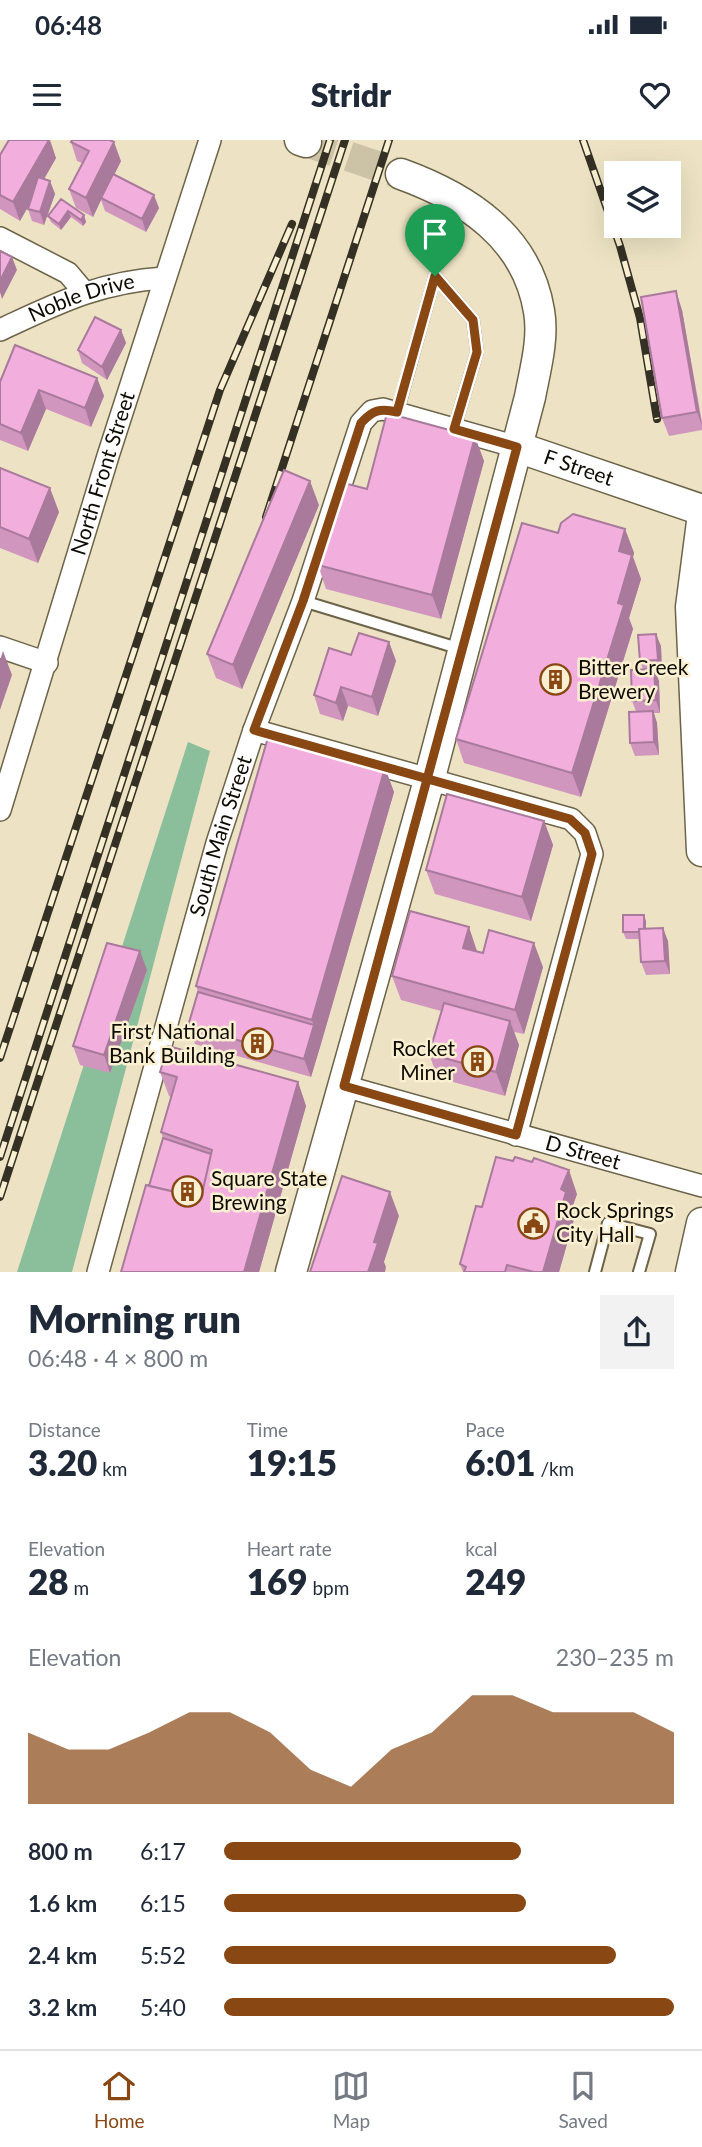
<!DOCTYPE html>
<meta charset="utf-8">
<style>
body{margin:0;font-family:Lato,sans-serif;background:#f2f2f3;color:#1f2937;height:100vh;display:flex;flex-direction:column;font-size:26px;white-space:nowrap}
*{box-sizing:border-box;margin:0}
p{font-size:23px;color:#747a83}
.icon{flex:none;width:38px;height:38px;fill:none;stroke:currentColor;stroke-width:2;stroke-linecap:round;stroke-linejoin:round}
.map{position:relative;height:1132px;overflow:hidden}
.drawer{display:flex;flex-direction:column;background:#fff;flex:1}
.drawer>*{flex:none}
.fabs{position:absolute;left:604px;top:21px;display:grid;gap:14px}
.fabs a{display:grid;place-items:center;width:77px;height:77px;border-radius:0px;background:#fff;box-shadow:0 7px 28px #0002;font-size:35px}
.pin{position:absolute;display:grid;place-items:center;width:60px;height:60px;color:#fff;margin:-72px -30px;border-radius:50% 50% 50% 0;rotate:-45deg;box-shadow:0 0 7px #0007}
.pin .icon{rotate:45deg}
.round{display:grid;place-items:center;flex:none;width:74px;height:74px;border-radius:0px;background:#f2f2f3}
.summary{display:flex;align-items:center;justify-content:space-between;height:119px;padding:0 28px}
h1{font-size:38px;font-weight:800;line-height:52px}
.metrics{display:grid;grid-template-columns:repeat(3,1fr);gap:10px;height:119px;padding:7px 28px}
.metrics div{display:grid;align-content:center}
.metrics b{font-size:35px;font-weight:800}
.metrics small{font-size:19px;font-weight:400}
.metrics p{font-size:19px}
.chart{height:196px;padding:14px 28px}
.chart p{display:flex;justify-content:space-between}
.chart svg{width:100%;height:126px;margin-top:7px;fill:#884713;opacity:.7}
ul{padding:0 28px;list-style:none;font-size:23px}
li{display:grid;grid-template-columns:112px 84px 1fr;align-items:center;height:52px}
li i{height:18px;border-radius:9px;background:#884713}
.status{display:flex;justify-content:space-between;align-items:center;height:49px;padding:0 35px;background:#fff;direction:ltr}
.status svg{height:19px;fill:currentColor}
header{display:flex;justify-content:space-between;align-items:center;height:91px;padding:0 28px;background:#fff;font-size:32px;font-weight:800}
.tab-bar{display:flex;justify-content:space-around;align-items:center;height:98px;border-top:2px solid #e0e1e3;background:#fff;font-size:19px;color:#747a83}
.tab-bar a{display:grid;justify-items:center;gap:4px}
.tab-bar .on{color:#884713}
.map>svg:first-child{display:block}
.green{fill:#8bbf9b}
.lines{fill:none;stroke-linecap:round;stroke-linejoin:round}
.secondary-tunnel{stroke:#ccc3a7;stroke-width:30;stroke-dasharray:30 15;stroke-linecap:butt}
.lane-casing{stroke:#6c6348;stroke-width:14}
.street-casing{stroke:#6c6348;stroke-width:24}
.secondary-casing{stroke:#6c6348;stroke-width:33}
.lane{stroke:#fff;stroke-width:10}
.street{stroke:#fff;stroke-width:21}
.secondary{stroke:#fff;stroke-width:30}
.rail-casing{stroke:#343024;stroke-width:8}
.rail{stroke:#faf0d1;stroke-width:5;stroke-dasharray:16;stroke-linecap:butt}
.wall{fill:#d096be}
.shaded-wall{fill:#a97a9b}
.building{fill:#f2afdd;stroke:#a97a9b;stroke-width:2}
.route-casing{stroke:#fff;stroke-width:14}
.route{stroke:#884713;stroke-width:9}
.labels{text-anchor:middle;stroke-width:5;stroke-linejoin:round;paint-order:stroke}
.street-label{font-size:21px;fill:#0e0b03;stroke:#faf0d1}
.poi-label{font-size:21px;fill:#0e0b03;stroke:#faf0d1;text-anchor:start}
</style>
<div class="status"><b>06:48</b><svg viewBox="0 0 49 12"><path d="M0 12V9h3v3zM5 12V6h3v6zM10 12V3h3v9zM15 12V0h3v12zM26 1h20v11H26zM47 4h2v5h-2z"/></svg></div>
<header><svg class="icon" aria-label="menu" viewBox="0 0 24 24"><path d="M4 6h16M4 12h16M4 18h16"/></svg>Stridr<svg class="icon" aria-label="heart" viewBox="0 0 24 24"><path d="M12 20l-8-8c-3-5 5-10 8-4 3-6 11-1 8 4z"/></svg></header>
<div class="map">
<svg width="702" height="1132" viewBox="0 0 702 1132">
<rect width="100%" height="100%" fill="#ede3c4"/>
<path class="green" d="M188,602L210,611L72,1132H17Z"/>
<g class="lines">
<path class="secondary-tunnel" d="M306,2L401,34"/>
<defs>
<path id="lane" d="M397,273L435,136L473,180L477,212L454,289
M303,461L461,509
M595,1132L608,1083L650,1094L639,1132"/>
<g id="street">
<path d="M0,98L68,133L84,152"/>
<path id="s1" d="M0,190C58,163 99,142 164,138"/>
<path d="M0,507L47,523"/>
<path d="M254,590L571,679L585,693L592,714L516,995"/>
<path id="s2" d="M0,670L108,316L210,0"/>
<path id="s3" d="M344,946L702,1046"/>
<path id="s4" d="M98,1132L217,703L254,590L303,461L361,283L372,271L383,269L517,307"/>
</g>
<g id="secondary">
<path d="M300,0L306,2"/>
<path id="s5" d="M517,307L702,370"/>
<path d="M702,382L691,467L702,711"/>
<path d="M291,1132L430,637L530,257C535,230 544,199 539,171C527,97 467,58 401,34"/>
<path d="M691,1132L702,1083"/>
</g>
</defs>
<use href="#lane" class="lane-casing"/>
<use href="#street" class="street-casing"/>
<use href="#secondary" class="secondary-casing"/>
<use href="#lane" class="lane"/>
<use href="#street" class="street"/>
<use href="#secondary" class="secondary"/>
<defs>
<path id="rail" d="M583,0L620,106L640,178L657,279
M266,377L389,0
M0,918L220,250L292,84
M0,1017L330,0
M0,1057L345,0"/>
</defs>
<use href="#rail" class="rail-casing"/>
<use href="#rail" class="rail"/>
</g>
<path class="wall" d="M71,2L121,21L114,35L159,68L146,92L105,71L101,60L93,77L76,68L69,49L82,23L77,21Z
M0,15L56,18L44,39L50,41L55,54L44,85L32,81L28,69L29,64L20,81L0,69Z
M61,59L84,75L86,82L83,86L71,77L61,90L51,82L48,76Z
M682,170L702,282V290L669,296L662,278Z
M121,190L126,203L107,240L82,223L78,210Z
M97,238L104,256L91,287L46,269L28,311L0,300V242Z
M475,297L484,321L441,479L326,449L318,425L367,349Z
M0,328L59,372L38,423L0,408Z
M319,365L242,549L216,538L207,514Z
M625,389L634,413L633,417L641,439L629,478L633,489L581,657L464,623L456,599Z
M389,502L396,521L378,576L348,566L343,581L320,574L314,555L351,515Z
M661,506L662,533H656L659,541L660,573H654L657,583L659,615L635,616L630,603L636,571L632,561L643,529L640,521Z
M385,628L394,652L311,937L195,904L188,886L198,852L196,846Z
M544,681L553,705L531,781L435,754L426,730Z
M646,781V789L668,801L670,834L646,835L641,822L640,799H626L623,792Z
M477,812L543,827L524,894L514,892L519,905L505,956L438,938L429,914L441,871L401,860L392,836Z
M147,830L110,933L80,925L73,906Z
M160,932L298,942L306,966L259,1132L149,1046L163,998L161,992L171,957L169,956Z
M577,1054L572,1068L575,1076L559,1132H463L460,1124Z"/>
<path class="shaded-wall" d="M49,0H50L56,18L20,81L13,62Z
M114,2L121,21L102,59L101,58V60L93,77L86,58Z
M50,41L55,54L44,85L40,72Z
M154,55L159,68L146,92L142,79Z
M68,71L71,77L61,90L59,84Z
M84,75L86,82L83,86L81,80Z
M12,117L17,130L2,159L0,152V141Z
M676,151L682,170L702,286L697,272Z
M121,190L126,203L107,240L102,227Z
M97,238L104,256L91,287L85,268Z
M39,250L46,269L28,311L21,293Z
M475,297L484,321L441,479L432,455Z
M310,341L319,365L242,549L233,525Z
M50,348L59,372L38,423L29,399Z
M625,389L634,413L633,417L641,439L629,478L633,489L581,657L572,633L618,463L619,411Z
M656,494L661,506L662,533L658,520Z
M389,502L396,521L378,576L372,557Z
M3,511L12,535L0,570V520Z
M654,529L659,541L660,573L656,560Z
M341,547L348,566L343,581L336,563Z
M653,571L657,583L659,615L654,602Z
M385,628L394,652L321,904L312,880Z
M544,681L553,705L531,781L522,757Z
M644,775L646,781V798L644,792Z
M469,787L477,811L463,808Z
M663,788L668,801L670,834L665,821Z
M534,803L543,827L524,894L515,870Z
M140,811L147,830L110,933L104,915Z
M510,881L519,905L505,956L496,932Z
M314,885L321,904L311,937L304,919Z
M298,942L306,966L259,1132H244Z
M569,1030L577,1054L572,1068L575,1076L559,1132H543L561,1049Z
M390,1052L399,1076L384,1122L386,1127L385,1132H368L374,1102Z"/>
<path class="building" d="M9,0H49L13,62L0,55V15Z
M72,0H110L114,2L86,58L69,49L89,11L71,2Z
M113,34L154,55L142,79L101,58Z
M38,37L50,41L40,72L28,69Z
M61,59L84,75L81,80L68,71L59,84L48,76Z
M0,111L12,117L0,141Z
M676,151L697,272L662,278L641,157Z
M95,177L121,190L102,227L78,210Z
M15,205L97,238L85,268L39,250L21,293L0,284V242Z
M387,273L475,297L432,455L318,425L340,342L367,349Z
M0,328L50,348L29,399L0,387Z
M284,330L310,341L233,525L207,514Z
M573,374L625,389L619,411L632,415L618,463L624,465L572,633L456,599L522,383L558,393L561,383Z
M359,493L389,502L372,557L341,547L336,563L314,555L329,508L351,515Z
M656,494L658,520L640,521L638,495Z
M654,529L656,560L632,561L631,530Z
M653,571L654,602L630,603L629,572Z
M269,594L385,628L312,880L196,846Z
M447,654L544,681L522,757L426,730Z
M410,771L469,787L463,808L483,813L489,790L534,803L515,870L392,836Z
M623,775H644V789H639V792H623Z
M663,788L665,821L641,822L639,789Z
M107,803L140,811L104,915L73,906Z
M198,852L314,885L304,919L188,886Z
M444,863L510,881L496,932L429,914Z
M168,906L298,942L244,1132H121L146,1045L201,1058L212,1010L161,992L177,937L160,932Z
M163,998L211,1014L201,1058L149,1046Z
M496,1017L513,1021L515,1017L532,1022L534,1018L569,1030L561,1049L566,1052L543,1132H534L507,1125L505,1132H464L466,1127L460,1124L476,1066L482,1067Z
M342,1036L390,1052L374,1102L378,1103L368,1132H310Z"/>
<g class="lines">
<defs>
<path id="route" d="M435,136L397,272C380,268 373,270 361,283L303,461L254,590L570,679L585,693L592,714L516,995L344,946L517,307L454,289L477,212L473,180L435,136"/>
</defs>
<use href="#route" class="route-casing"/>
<use href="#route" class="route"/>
</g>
<defs>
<symbol id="building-ring" viewBox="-11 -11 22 22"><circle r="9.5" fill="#faf0d1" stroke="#884713" stroke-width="1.5"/><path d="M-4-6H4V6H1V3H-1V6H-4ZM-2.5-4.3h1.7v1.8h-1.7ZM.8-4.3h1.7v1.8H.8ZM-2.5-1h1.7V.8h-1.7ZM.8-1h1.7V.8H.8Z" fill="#884713"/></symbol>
<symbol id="civic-ring" viewBox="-11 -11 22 22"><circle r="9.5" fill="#faf0d1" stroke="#884713" stroke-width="1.5"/><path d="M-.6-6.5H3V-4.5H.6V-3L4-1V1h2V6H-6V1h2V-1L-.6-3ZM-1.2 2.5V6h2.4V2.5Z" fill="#884713"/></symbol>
</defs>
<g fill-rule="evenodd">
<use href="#building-ring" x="538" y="522" width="35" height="35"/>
<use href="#building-ring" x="240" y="886" width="35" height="35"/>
<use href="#building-ring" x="460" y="904" width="35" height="35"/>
<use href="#building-ring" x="170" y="1034" width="35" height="35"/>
<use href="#civic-ring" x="516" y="1066" width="35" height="35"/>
</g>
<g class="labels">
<g class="street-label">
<text dy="7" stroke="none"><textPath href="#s1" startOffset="88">Noble Drive</textPath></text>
<text dy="7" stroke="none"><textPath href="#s5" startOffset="65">F Street</textPath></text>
<text dy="7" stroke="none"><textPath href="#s2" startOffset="352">North Front Street</textPath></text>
<text dy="7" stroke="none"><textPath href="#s4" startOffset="453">South Main Street</textPath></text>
<text dy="7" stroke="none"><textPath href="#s3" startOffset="248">D Street</textPath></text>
</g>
<g class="poi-label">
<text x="578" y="535">Bitter Creek<tspan x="578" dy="24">Brewery</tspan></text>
<text x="235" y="899" text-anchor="end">First National<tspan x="235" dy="24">Bank Building</tspan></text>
<text x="455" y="916" text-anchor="end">Rocket<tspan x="455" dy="24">Miner</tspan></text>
<text x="211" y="1046">Square State<tspan x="211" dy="24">Brewing</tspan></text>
<text x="556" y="1078">Rock Springs<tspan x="556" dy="24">City Hall</tspan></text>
</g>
</g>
</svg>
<div class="fabs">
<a><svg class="icon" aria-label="layers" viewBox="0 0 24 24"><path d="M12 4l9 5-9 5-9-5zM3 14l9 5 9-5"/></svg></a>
</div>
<div class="pin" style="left:435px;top:136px;background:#1e9e55"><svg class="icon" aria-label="arrive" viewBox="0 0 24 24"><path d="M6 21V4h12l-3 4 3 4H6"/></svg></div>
</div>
<section class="drawer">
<div class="summary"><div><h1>Morning run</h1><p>06:48 · 4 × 800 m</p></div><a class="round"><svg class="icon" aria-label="share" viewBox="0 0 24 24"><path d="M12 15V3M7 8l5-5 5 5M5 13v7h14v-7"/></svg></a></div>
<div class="metrics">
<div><p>Distance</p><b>3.20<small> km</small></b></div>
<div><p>Time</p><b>19:15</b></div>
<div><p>Pace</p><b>6:01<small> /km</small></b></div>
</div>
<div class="metrics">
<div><p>Elevation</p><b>28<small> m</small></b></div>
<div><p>Heart rate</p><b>169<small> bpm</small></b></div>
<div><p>kcal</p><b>249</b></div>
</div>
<div class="chart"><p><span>Elevation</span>230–235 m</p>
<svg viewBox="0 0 160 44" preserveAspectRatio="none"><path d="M0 44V19L10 25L20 25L30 19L40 12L50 12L60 19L70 32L80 38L90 25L100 19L110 6L120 6L130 12L140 12L150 12L160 19V44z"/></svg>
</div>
<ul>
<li><b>800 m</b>6:17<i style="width:66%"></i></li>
<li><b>1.6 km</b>6:15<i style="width:67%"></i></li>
<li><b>2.4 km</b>5:52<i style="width:87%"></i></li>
<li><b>3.2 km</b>5:40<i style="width:100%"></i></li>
</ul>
</section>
<nav class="tab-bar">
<a class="on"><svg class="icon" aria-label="home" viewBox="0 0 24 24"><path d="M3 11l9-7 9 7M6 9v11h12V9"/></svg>Home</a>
<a><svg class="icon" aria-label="map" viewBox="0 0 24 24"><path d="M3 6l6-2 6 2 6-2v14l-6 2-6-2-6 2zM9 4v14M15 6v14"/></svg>Map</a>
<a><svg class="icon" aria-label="saved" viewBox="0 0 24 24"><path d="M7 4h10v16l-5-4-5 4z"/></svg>Saved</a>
</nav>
